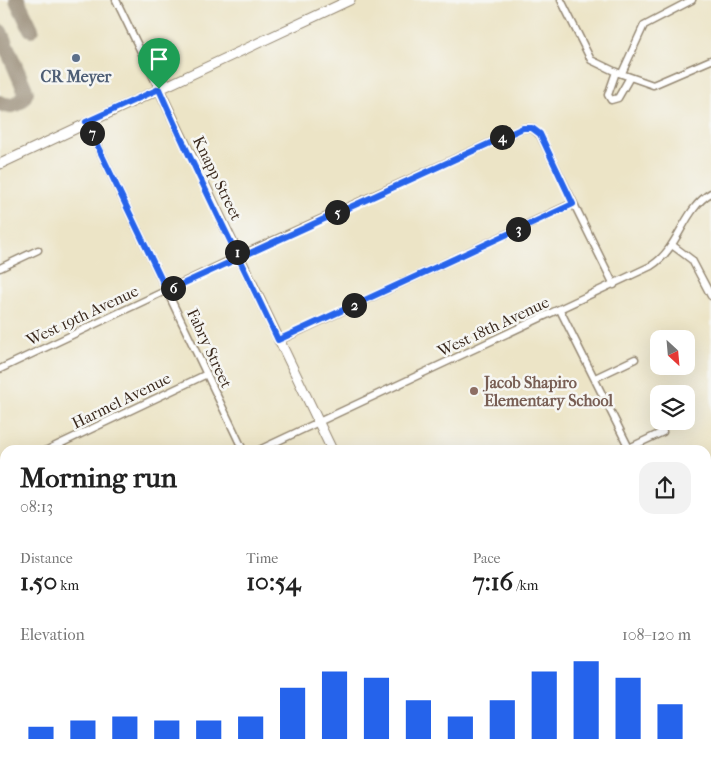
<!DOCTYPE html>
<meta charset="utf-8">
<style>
body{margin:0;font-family:"IM FELL French Canon",serif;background:#f2f2f2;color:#222;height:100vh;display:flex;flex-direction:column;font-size:19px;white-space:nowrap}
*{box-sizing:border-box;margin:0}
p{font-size:16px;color:#767676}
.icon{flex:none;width:28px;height:28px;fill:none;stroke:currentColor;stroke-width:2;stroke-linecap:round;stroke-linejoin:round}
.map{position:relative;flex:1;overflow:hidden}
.side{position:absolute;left:0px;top:445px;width:711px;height:321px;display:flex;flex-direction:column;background:#fff;border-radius:15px 15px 0 0;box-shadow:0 5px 20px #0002}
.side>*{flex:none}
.needle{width:32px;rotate:154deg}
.controls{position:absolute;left:650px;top:330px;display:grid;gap:10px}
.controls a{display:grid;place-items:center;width:45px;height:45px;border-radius:10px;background:#fff;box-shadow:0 5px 20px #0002;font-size:25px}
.pin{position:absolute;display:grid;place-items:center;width:42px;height:42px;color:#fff;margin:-51px -21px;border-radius:50% 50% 50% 0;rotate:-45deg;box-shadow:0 0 5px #0007}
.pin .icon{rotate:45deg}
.km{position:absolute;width:25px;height:25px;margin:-12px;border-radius:50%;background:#222;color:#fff;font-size:14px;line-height:25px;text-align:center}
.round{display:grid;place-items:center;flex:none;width:52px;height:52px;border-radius:15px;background:#f2f2f2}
.head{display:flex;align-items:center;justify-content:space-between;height:85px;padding:0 20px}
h1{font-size:28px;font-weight:700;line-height:38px}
.stats{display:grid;grid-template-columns:repeat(3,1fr);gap:8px;height:85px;padding:5px 20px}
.stats div{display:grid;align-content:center}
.stats b{font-size:25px;font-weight:700}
.stats small{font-size:14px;font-weight:400}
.stats p{font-size:14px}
.chart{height:140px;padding:10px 20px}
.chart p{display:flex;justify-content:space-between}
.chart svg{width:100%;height:90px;margin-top:5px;stroke:#2563eb;stroke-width:6}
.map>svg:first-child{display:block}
.green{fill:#87ca83;stroke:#617a50}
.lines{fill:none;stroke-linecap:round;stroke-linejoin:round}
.taxiway{stroke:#948772;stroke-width:16}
.street-casing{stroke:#948772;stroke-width:9}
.secondary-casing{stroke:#948772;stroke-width:11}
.primary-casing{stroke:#948772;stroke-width:12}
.street{stroke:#fff;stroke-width:6}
.secondary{stroke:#fff;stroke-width:9}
.primary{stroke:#fff;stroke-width:10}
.route-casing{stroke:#fff;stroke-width:10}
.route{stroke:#2563eb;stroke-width:6}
.service-dot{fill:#5c6f8a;stroke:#f6f6f2;stroke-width:2}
.education-dot{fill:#8d6e63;stroke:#f6f6f2;stroke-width:2}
.labels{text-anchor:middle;stroke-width:5;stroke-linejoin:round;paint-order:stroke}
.service-label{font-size:16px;font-weight:bold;fill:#4e5e75;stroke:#f6f6f2}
.street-label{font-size:16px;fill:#3b2a1e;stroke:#f6f6f2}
.education-label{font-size:16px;font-weight:bold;fill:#785e54;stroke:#f6f6f2;text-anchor:start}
</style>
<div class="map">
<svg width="711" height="766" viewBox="0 0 711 766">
<rect width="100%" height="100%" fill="#f6f6f2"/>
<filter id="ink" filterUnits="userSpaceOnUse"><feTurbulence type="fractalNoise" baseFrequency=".02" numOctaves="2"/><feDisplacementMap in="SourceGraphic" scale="10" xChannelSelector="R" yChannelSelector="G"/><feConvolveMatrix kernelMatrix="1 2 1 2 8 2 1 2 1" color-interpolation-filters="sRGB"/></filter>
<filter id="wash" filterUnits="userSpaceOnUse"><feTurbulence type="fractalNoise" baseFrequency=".0096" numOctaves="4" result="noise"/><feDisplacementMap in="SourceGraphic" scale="20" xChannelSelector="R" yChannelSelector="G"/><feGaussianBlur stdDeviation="1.12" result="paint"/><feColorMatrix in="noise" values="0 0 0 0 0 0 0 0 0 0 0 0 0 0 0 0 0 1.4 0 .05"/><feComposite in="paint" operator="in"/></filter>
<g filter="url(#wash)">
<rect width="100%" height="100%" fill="#ece4c6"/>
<path class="green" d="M287,761H460L450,766H290Z"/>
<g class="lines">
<path class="taxiway" d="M17,0L31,29
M0,32L26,92C22,103 11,109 0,103"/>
</g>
</g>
<g filter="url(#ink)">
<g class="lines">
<defs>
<path id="street" d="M116,0L159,89
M561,0L591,60L616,72L653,85L711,60
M616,72L608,95L611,100L618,98L630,77
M622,73L644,25L692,0
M86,122L243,450
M672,245L692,260L711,296
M0,268L38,250
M560,310L630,450
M278,341L573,203
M0,369L239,256L523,128H532L540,135L614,285
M595,378L635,359
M629,448L663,432
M47,450L207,374
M259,450L651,266C679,249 683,209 711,193
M0,472L5,470
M0,572L5,569
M0,605L5,615
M75,761L77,766
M234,761L236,765
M21,766L31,761
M450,766L460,761"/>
<path id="secondary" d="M159,89L332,450
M0,164L350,0
M481,761L483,766"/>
<path id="primary" d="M706,515L711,506
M578,766L580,761"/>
</defs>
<use href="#street" class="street-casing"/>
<use href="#secondary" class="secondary-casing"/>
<use href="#primary" class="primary-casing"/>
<use href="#street" class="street"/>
<use href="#secondary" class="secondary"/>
<use href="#primary" class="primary"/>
</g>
</g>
<g class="lines" filter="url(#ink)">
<defs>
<path id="route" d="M159,89C196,174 239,257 278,340L573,204L540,134L532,128H523L167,291L86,122L159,89"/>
</defs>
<use href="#route" class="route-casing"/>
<use href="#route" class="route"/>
</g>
<circle class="service-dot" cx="76" cy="58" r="5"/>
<circle class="education-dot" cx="474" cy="391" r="5"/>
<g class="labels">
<g class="service-label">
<text x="76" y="82">CR Meyer</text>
</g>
<g class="street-label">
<text transform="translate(218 178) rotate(64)" y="6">Knapp Street</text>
<text transform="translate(82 315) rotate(-25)" y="6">West 19th Avenue</text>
<text transform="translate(493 326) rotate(-25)" y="6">West 18th Avenue</text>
<text transform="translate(210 348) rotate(65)" y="6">Fabry Street</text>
<text transform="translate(121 400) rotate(-26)" y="6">Harmel Avenue</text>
</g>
<g class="education-label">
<text x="484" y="388">Jacob Shapiro<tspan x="484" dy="18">Elementary School</tspan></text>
</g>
</g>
</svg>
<div class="controls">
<a><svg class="needle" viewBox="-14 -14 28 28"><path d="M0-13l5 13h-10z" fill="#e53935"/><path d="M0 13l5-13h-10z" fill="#767676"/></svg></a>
<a><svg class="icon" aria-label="layers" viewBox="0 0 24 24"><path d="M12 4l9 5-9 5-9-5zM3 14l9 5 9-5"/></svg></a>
</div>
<div class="pin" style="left:159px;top:89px;background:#1e9e55"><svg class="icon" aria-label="arrive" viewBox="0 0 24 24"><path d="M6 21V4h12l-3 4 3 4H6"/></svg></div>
<b class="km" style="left:237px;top:252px">1</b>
<b class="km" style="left:354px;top:305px">2</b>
<b class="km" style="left:518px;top:229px">3</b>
<b class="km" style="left:502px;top:137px">4</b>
<b class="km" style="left:337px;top:212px">5</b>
<b class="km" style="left:173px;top:288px">6</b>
<b class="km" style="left:92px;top:133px">7</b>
<section class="side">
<div class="head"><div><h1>Morning run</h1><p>08:13</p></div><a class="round"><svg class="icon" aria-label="share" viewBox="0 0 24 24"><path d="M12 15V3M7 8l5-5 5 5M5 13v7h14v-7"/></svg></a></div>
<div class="stats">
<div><p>Distance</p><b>1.50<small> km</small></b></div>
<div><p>Time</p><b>10:54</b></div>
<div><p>Pace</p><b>7:16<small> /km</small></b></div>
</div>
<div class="chart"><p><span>Elevation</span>108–120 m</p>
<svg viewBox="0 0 160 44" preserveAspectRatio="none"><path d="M5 44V38M15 44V35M25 44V33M35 44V35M45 44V35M55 44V33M65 44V19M75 44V11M85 44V14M95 44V25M105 44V33M115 44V25M125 44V11M135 44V6M145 44V14M155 44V27"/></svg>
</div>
</section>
</div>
